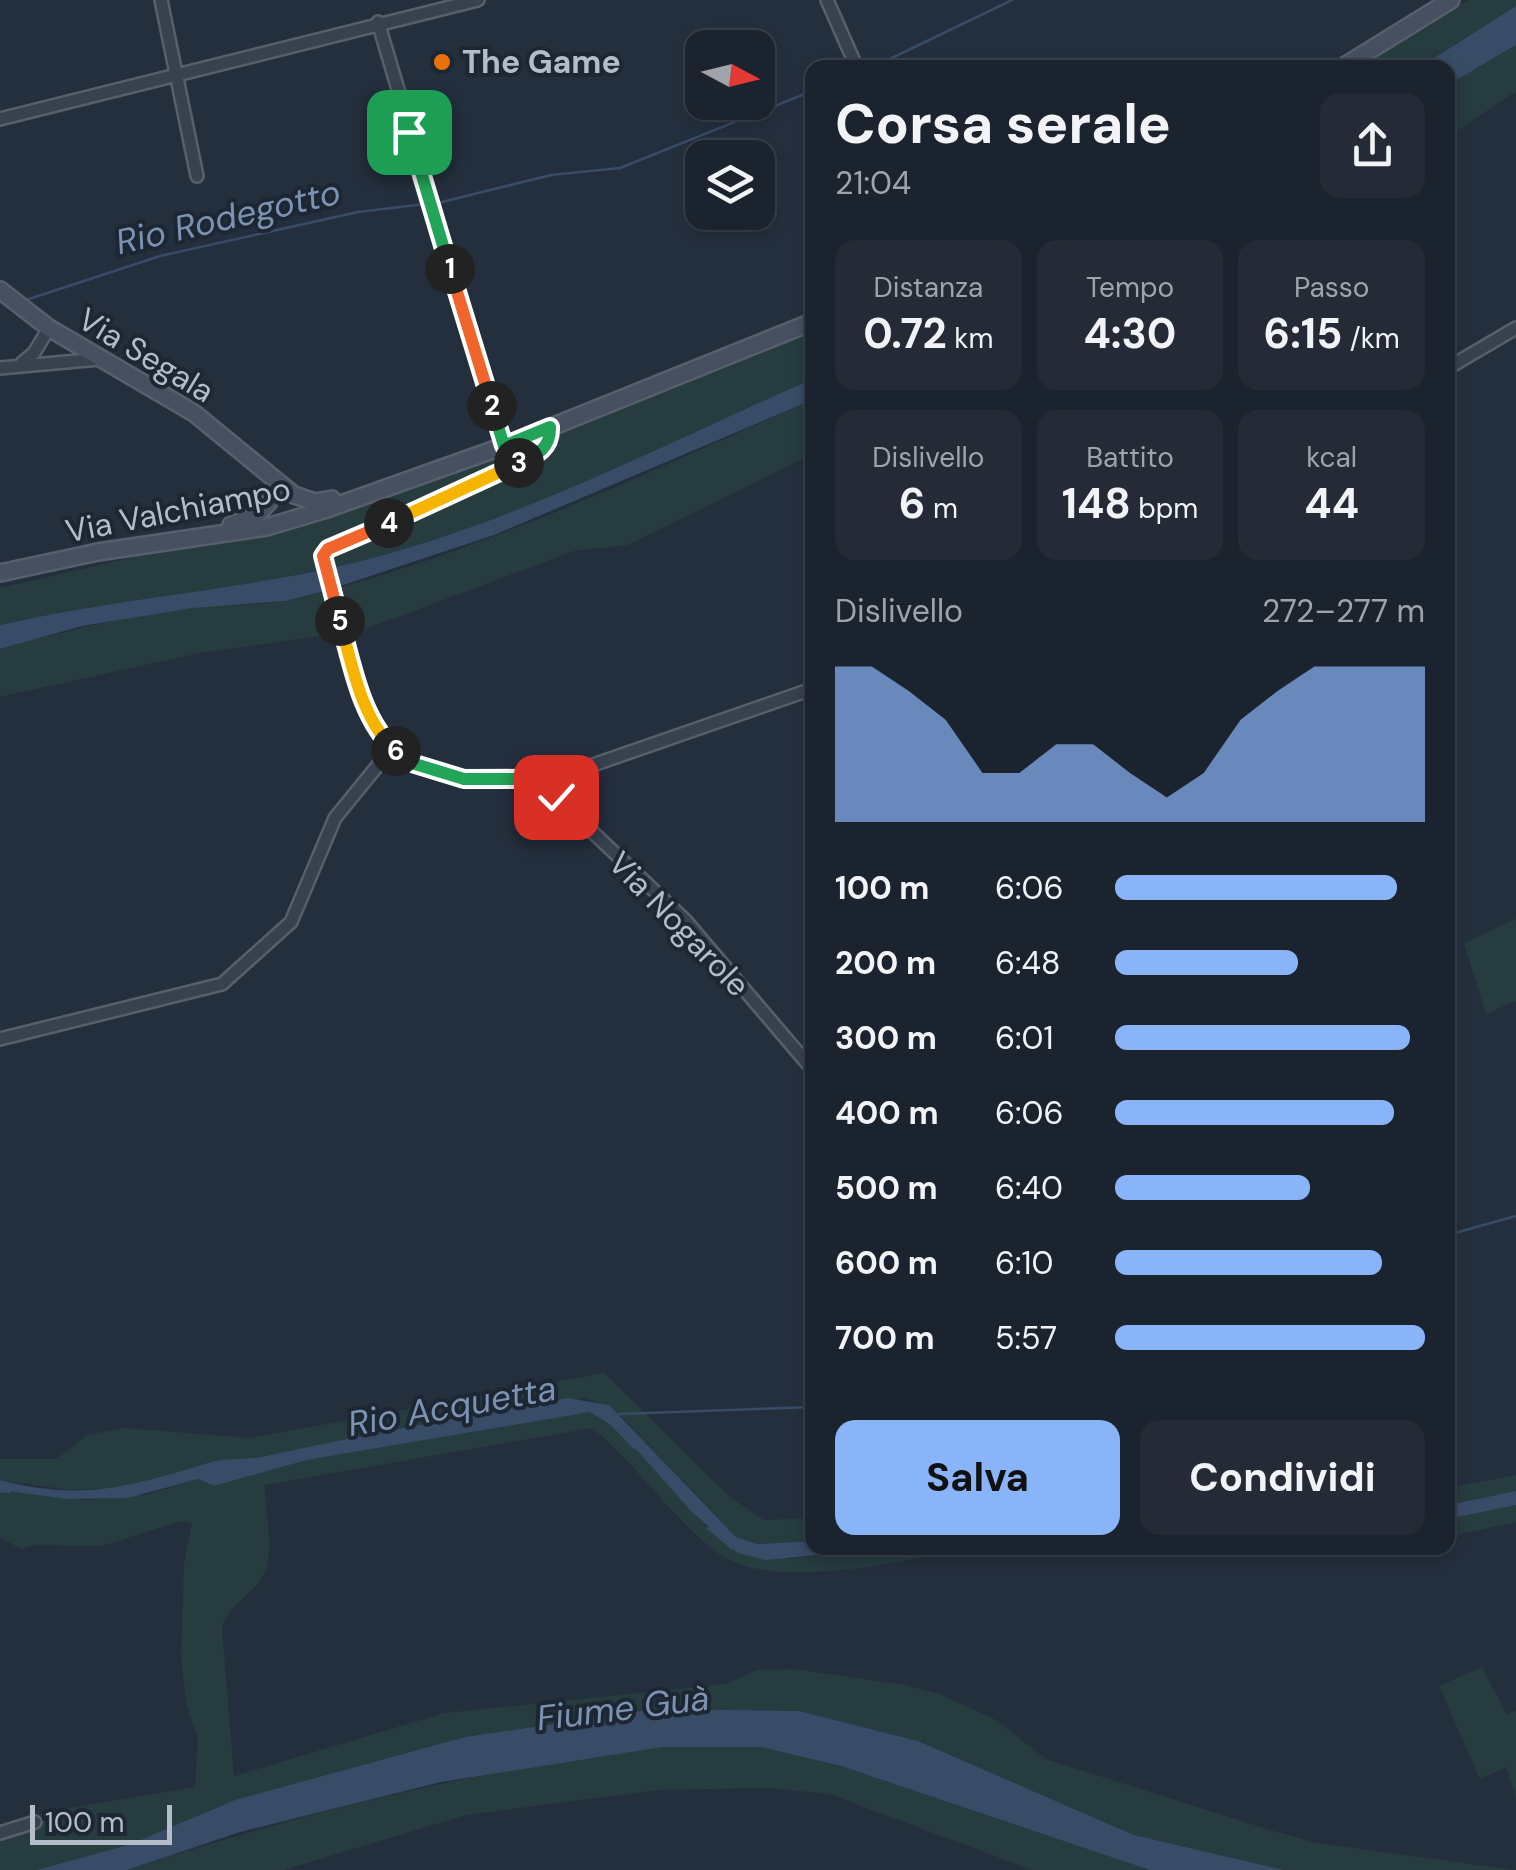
<!DOCTYPE html>
<html lang="it">
<meta charset="utf-8">
<style>
body{margin:0;font-family:"DM Sans",sans-serif;background:#242b36;color:#f1f3f6;height:100vh;display:flex;flex-direction:column;font-size:38px;white-space:nowrap}
*{box-sizing:border-box;margin:0}
p{font-size:32px;color:#a0a4aa}
.icon{flex:none;width:55px;height:55px;fill:none;stroke:currentColor;stroke-width:2;stroke-linecap:round;stroke-linejoin:round}
.map{position:relative;flex:1;overflow:hidden}
.drawer{position:absolute;left:805px;top:60px;width:650px;height:1495px;display:flex;flex-direction:column;background:#1b232e;border-radius:20px;box-shadow:0 5px 15px #0003,0 0 0 2px #39404a}
.drawer>*{flex:none}
.needle{width:65px;rotate:97deg}
.fabs{position:absolute;left:685px;top:30px;display:grid;gap:20px}
.fabs a{display:grid;place-items:center;width:90px;height:90px;border-radius:20px;background:#1b232e;box-shadow:0 5px 15px #0003,0 0 0 2px #39404a;font-size:50px}
.scale{position:absolute;left:30px;bottom:25px;width:142px;box-sizing:border-box;padding-left:10px;border:5px solid #b4bcc9;border-top:0;font-size:28px;line-height:35px;white-space:nowrap;color:#b4bcc9;-webkit-text-stroke:8px #1d2633;paint-order:stroke}
.pin{position:absolute;display:grid;place-items:center;width:85px;height:85px;color:#fff;margin:-42px;border-radius:20px;box-shadow:0 5px 15px #0006}
.km{position:absolute;width:50px;height:50px;margin:-25px;border-radius:50%;background:#222;color:#fff;font-size:28px;line-height:50px;text-align:center}
.round{display:grid;place-items:center;flex:none;width:105px;height:105px;border-radius:20px;background:#242b36}
.headline{display:flex;align-items:center;justify-content:space-between;height:170px;padding:0 30px}
h1{font-size:55px;font-weight:700;line-height:75px}
.figures{display:grid;grid-template-columns:repeat(3,1fr);gap:15px;height:170px;padding:10px 30px}
.figures div{display:grid;align-content:center;border-radius:20px;background:#242b36;text-align:center}
.figures b{font-size:42px;font-weight:700}
.figures small{font-size:28px;font-weight:400}
.figures p{font-size:28px}
.chart{height:280px;padding:20px 30px}
.chart p{display:flex;justify-content:space-between}
.chart svg{width:100%;height:180px;margin-top:10px;fill:#8ab4f8;opacity:.7}
.action{display:flex;gap:20px;margin-top:auto;padding:20px 30px}
.action a{flex:1;height:115px;border-radius:20px;background:#8ab4f8;color:#111;font-size:40px;font-weight:700;line-height:115px;text-align:center}
.action a+a{background:#242b36;color:#f1f3f6}
ul{padding:0 30px;list-style:none;font-size:32px}
li{display:grid;grid-template-columns:160px 120px 1fr;align-items:center;height:75px}
li i{height:25px;border-radius:12px;background:#8ab4f8}
.map>svg:first-child{display:block}
.green{fill:#263c3f}
.water{fill:#394c67}
.lines{fill:none;stroke-linecap:round;stroke-linejoin:round}
.stream{stroke:#394c67;stroke-width:2.5}
.street-casing{stroke:#565f6c;stroke-width:16}
.secondary-casing{stroke:#565f6c;stroke-width:20}
.street{stroke:#38414e;stroke-width:11}
.secondary{stroke:#465061;stroke-width:15}
.split-1-casing{stroke:#fff;stroke-width:20}
.split-2-casing{stroke:#fff;stroke-width:20}
.split-3-casing{stroke:#fff;stroke-width:20}
.split-4-casing{stroke:#fff;stroke-width:20}
.split-5-casing{stroke:#fff;stroke-width:20}
.split-6-casing{stroke:#fff;stroke-width:20}
.split-7-casing{stroke:#fff;stroke-width:20}
.split-8-casing{stroke:#fff;stroke-width:20}
.split-1{stroke:#22a559;stroke-width:12}
.split-2{stroke:#f0652b;stroke-width:12}
.split-3{stroke:#22a559;stroke-width:12}
.split-4{stroke:#f5b400;stroke-width:12}
.split-5{stroke:#f0652b;stroke-width:12}
.split-6{stroke:#f5b400;stroke-width:12}
.split-7{stroke:#22a559;stroke-width:12}
.split-8{stroke:#f5b400;stroke-width:12}
.food-dot{fill:#e8710a;stroke:#1d2633;stroke-width:4}
.labels{text-anchor:middle;stroke-width:8;stroke-linejoin:round;paint-order:stroke}
.poi-label{font-size:32px;font-weight:bold;fill:#b4bcc9;stroke:#1d2633;text-anchor:start}
.street-label{font-size:32px;fill:#b4bcc9;stroke:#1d2633}
.water-label{font-size:35px;font-style:italic;fill:#7c92b1;stroke:#1d2633}
</style>
<div class="map">
<svg width="1516" height="1870" viewBox="0 0 1516 1870">
<rect width="100%" height="100%" fill="#242f3e"/>
<path class="green" d="M1469,0H1516V6L1420,67L1351,68Z
M1516,45V91L1448,137V85Z
M812,322V379C663,445 512,524 353,563C236,591 117,598 0,625V588L317,515Z
M812,400V454L628,545L574,551L363,630L200,653L0,697V649C64,631 126,616 192,608C224,604 259,607 290,600C471,558 644,474 812,400Z
M1516,919V1001L1486,1014L1464,943Z
M604,1373L730,1497L764,1520L812,1518V1541L758,1544L736,1537L618,1413L608,1405L583,1398L244,1460L209,1463L127,1488L69,1490L0,1480V1459H56L87,1435L124,1428L250,1438Z
M590,1412L620,1431L714,1534L790,1559L893,1548H981C911,1557 775,1595 718,1553C671,1518 638,1465 592,1428L265,1485C264,1509 273,1541 267,1565C261,1592 228,1602 222,1629L234,1776L444,1713L725,1684L757,1670L794,1669L905,1685L940,1694L996,1720L1046,1759L1267,1829L1317,1843L1516,1870H1284L1134,1835L918,1741L799,1711L655,1709L465,1737L235,1800L131,1844L37,1870H0V1827L46,1812L195,1787L198,1740L186,1701L181,1658L184,1564L192,1523L181,1521L102,1546L35,1545L21,1549L0,1537V1490L86,1500L144,1495L199,1479L214,1486L307,1460Z
M1516,1475V1491L1448,1505V1488Z
M1516,1505V1522L1448,1537V1519Z
M1482,1667L1507,1715L1516,1710V1797L1506,1767L1480,1779L1439,1686Z
M662,1747H761L841,1766L1150,1870H1032L829,1794L769,1788L660,1790L466,1815L284,1870H127C302,1813 479,1768 662,1747Z"/>
<path class="water" d="M1516,6V45L1448,85V68L1420,67Z
M812,379V400L494,535L325,591L285,601L193,608L82,626L0,649V625C117,598 236,591 353,563C512,524 663,445 812,379Z
M567,1398L609,1405L736,1537L758,1544L812,1541V1548H893L765,1560L738,1553L691,1511L620,1431L590,1412L307,1460L214,1486L198,1479L128,1498L68,1499L0,1490V1480C83,1502 131,1486 208,1463C223,1458 244,1460 261,1457C362,1435 465,1416 567,1398Z
M1516,1491V1505L1448,1519V1505Z
M655,1709L799,1711L918,1741L1134,1835L1284,1870H1150L841,1766L761,1747H662L441,1782L240,1832L127,1870H37L131,1844L235,1800L465,1737Z"/>
<g class="lines">
<path class="stream" d="M871,68L1012,0
M438,203L551,175L620,168L812,91
M26,300L160,256L358,212L425,204
M1448,1235L1516,1216
M619,1414L812,1407
M609,1421L634,1448
M0,1491L10,1492
M708,1528L732,1548"/>
<defs>
<path id="street" d="M161,0L197,176
M827,0L857,68
M378,22L504,446
M0,119L478,0
M22,363L34,353L49,328
M0,368L99,359
M1448,368L1516,328
M550,427L549,441L539,453L327,549L323,556C330,573 331,592 336,609C352,672 367,748 435,772C470,784 508,768 541,783L685,920L812,1069
M541,783L812,689
M0,1039L222,984L291,922L335,818L392,748
M0,1833L35,1822"/>
<path id="secondary" d="M1341,68L1451,0
M0,290L49,328L194,413L294,495L315,502L332,499
M231,525L256,516L269,502
M0,573L98,552L267,527L327,509L504,446L812,322"/>
</defs>
<use href="#street" class="street-casing"/>
<use href="#secondary" class="secondary-casing"/>
<use href="#street" class="street"/>
<use href="#secondary" class="secondary"/>
</g>
<g class="lines">
<defs>
<path id="split-1" d="M409,132L450,269"/>
<path id="split-2" d="M450,269L492,406"/>
<path id="split-3" d="M492,406L504,446L550,427C551,448 537,455 519,463"/>
<path id="split-4" d="M389,523L519,463"/>
<path id="split-5" d="M340,621L323,556L328,549L389,523"/>
<path id="split-6" d="M340,621C352,664 361,720 396,751"/>
<path id="split-7" d="M396,751L415,764L464,779H532"/>
<path id="split-8" d="M532,779L556,797"/>
</defs>
<use href="#split-1" class="split-1-casing"/>
<use href="#split-2" class="split-2-casing"/>
<use href="#split-3" class="split-3-casing"/>
<use href="#split-4" class="split-4-casing"/>
<use href="#split-5" class="split-5-casing"/>
<use href="#split-6" class="split-6-casing"/>
<use href="#split-7" class="split-7-casing"/>
<use href="#split-8" class="split-8-casing"/>
<use href="#split-1" class="split-1"/>
<use href="#split-2" class="split-2"/>
<use href="#split-3" class="split-3"/>
<use href="#split-4" class="split-4"/>
<use href="#split-5" class="split-5"/>
<use href="#split-6" class="split-6"/>
<use href="#split-7" class="split-7"/>
<use href="#split-8" class="split-8"/>
</g>
<circle class="food-dot" cx="442" cy="62" r="10"/>
<g class="labels">
<g class="poi-label">
<text x="462" y="73">The Game</text>
</g>
<g class="street-label">
<text transform="translate(146 355) rotate(31)" y="11">Via Segala</text>
<text transform="translate(178 510) rotate(-11)" y="11">Via Valchiampo</text>
<text transform="translate(679 924) rotate(46)" y="11">Via Nogarole</text>
</g>
<g class="water-label">
<text transform="translate(228 217) rotate(-13)" y="12">Rio Rodegotto</text>
<text transform="translate(452 1406) rotate(-10)" y="12">Rio Acquetta</text>
<text transform="translate(623 1708) rotate(-7)" y="12">Fiume Guà</text>
</g>
</g>
</svg>
<div class="fabs">
<a><svg class="needle" viewBox="-14 -14 28 28"><path d="M0-13l5 13h-10z" fill="#e53935"/><path d="M0 13l5-13h-10z" fill="#a0a4aa"/></svg></a>
<a><svg class="icon" aria-label="layers" viewBox="0 0 24 24"><path d="M12 4l9 5-9 5-9-5zM3 14l9 5 9-5"/></svg></a>
</div>
<div class="scale">100 m</div>
<div class="pin" style="left:409px;top:132px;background:#1e9e55"><svg class="icon" aria-label="arrive" viewBox="0 0 24 24"><path d="M6 21V4h12l-3 4 3 4H6"/></svg></div>
<div class="pin" style="left:556px;top:797px;background:#d93025"><svg class="icon" aria-label="check" viewBox="0 0 24 24"><path d="M5 12l5 5 9-10"/></svg></div>
<b class="km" style="left:450px;top:269px">1</b>
<b class="km" style="left:492px;top:406px">2</b>
<b class="km" style="left:519px;top:463px">3</b>
<b class="km" style="left:389px;top:523px">4</b>
<b class="km" style="left:340px;top:621px">5</b>
<b class="km" style="left:396px;top:751px">6</b>
<section class="drawer">
<div class="headline"><div><h1>Corsa serale</h1><p>21:04</p></div><a class="round"><svg class="icon" aria-label="share" viewBox="0 0 24 24"><path d="M12 15V3M7 8l5-5 5 5M5 13v7h14v-7"/></svg></a></div>
<div class="figures">
<div><p>Distanza</p><b>0.72<small> km</small></b></div>
<div><p>Tempo</p><b>4:30</b></div>
<div><p>Passo</p><b>6:15<small> /km</small></b></div>
</div>
<div class="figures">
<div><p>Dislivello</p><b>6<small> m</small></b></div>
<div><p>Battito</p><b>148<small> bpm</small></b></div>
<div><p>kcal</p><b>44</b></div>
</div>
<div class="chart"><p><span>Dislivello</span>272–277 m</p>
<svg viewBox="0 0 160 44" preserveAspectRatio="none"><path d="M0 44V6L10 6L20 12L30 19L40 32L50 32L60 25L70 25L80 32L90 38L100 32L110 19L120 12L130 6L140 6L150 6L160 6V44z"/></svg>
</div>
<ul>
<li><b>100 m</b>6:06<i style="width:91%"></i></li>
<li><b>200 m</b>6:48<i style="width:59%"></i></li>
<li><b>300 m</b>6:01<i style="width:95%"></i></li>
<li><b>400 m</b>6:06<i style="width:90%"></i></li>
<li><b>500 m</b>6:40<i style="width:63%"></i></li>
<li><b>600 m</b>6:10<i style="width:86%"></i></li>
<li><b>700 m</b>5:57<i style="width:100%"></i></li>
</ul>
<div class="action"><a>Salva</a><a>Condividi</a></div>
</section>
</div>
